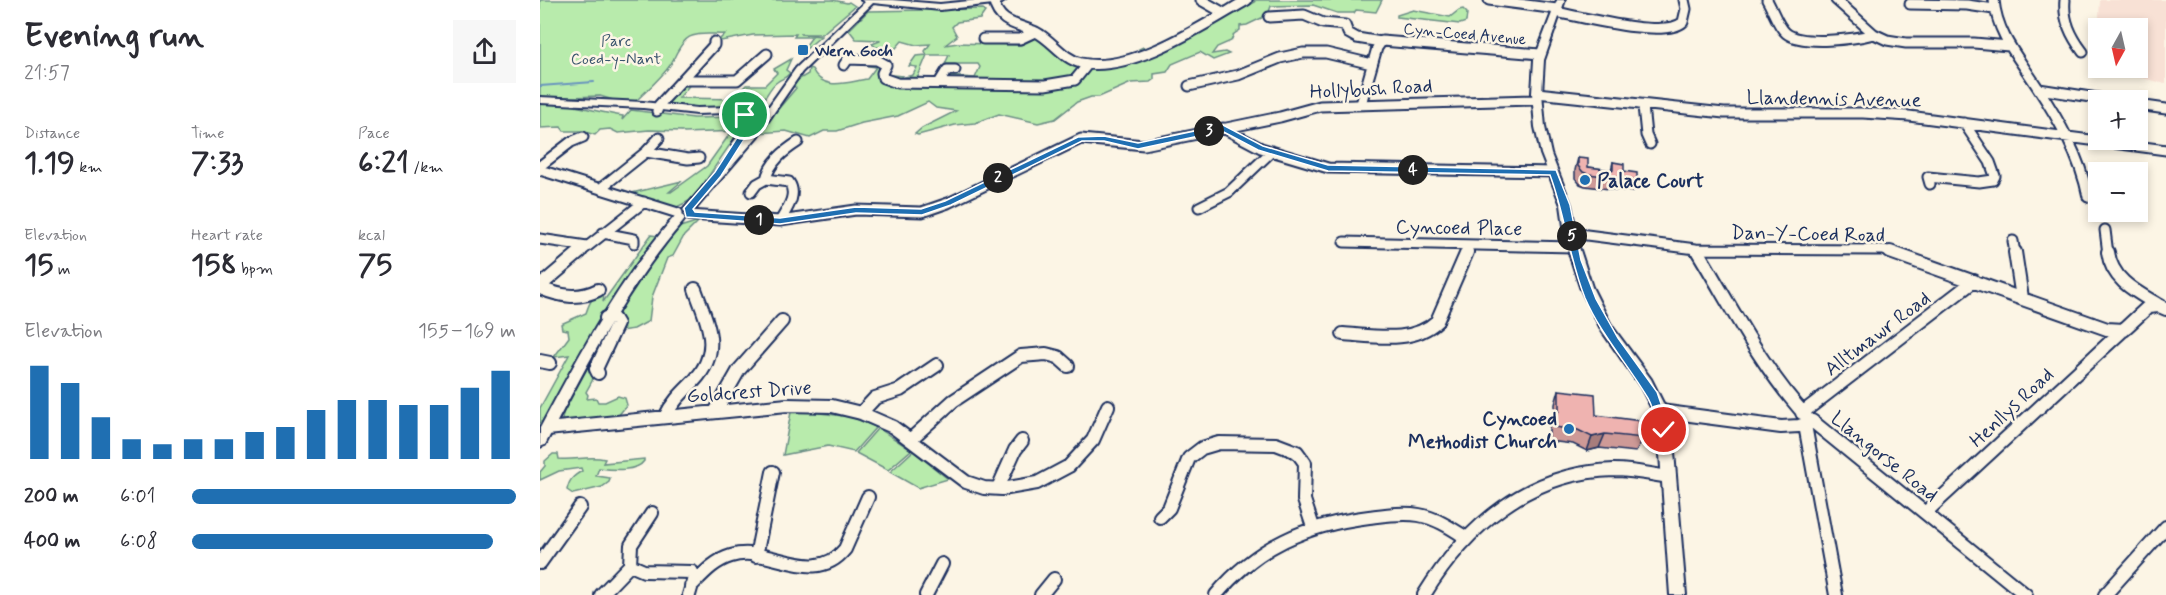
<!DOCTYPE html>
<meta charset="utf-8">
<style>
body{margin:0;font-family:Mynerve,sans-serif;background:#f7f7f7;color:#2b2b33;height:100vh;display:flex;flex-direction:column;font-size:22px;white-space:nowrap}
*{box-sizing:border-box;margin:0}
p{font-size:20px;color:#7c7c81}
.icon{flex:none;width:33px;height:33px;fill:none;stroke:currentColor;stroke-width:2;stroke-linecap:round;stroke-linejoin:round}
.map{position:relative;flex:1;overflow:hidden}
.sheet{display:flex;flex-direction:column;background:#fff;width:540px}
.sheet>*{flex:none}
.needle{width:39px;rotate:188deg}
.buttons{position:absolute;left:1548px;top:18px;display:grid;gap:12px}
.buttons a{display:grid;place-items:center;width:60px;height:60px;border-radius:0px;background:#fff;box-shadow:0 3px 9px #0003;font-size:30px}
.pin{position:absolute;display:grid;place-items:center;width:51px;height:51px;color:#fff;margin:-26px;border:3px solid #fff;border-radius:50%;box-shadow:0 2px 6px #0007}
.km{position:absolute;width:30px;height:30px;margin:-15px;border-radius:50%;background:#222;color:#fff;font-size:16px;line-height:30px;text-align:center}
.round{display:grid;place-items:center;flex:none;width:63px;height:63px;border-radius:0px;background:#f7f7f7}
.head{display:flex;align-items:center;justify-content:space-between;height:102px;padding:0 24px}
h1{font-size:33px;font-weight:700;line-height:45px}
.figures{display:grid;grid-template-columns:repeat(3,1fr);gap:9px;height:102px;padding:6px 24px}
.figures div{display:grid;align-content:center}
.figures b{font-size:30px;font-weight:700}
.figures small{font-size:16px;font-weight:400}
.figures p{font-size:16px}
.chart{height:168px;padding:12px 24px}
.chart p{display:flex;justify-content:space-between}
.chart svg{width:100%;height:108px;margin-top:6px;stroke:#1f6fb2;stroke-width:6}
ul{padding:0 24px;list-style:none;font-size:20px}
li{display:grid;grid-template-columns:96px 72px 1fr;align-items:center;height:45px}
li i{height:15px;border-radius:8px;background:#1f6fb2}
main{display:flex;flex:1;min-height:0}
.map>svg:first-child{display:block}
.built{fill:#f8e1d5}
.green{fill:#b8ebac;stroke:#6a8d85;stroke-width:1.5;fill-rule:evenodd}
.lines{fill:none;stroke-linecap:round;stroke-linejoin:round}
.stream{stroke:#6995be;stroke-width:2}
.minor-far1-casing{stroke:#1b2f5e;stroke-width:13}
.minor-casing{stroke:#1b2f5e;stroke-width:16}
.tertiary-casing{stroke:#1b2f5e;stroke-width:4}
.minor-far1{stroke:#fcf5e5;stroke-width:9}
.minor{stroke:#fcf5e5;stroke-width:12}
.tertiary{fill:#fcf5e5;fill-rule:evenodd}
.wall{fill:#ce9a97;stroke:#1b2f5e;stroke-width:1.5}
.shaded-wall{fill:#a77d7b;stroke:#1b2f5e;stroke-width:1.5}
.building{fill:#efb3b0;stroke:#1b2f5e;stroke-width:1.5}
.route{fill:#1f6fb2;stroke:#fff;stroke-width:1.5}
.poi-dot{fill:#1f6fb2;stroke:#fcf5e5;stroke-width:2}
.labels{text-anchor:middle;stroke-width:5;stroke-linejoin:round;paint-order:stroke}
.far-street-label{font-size:16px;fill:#1b2f5e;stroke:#fcf5e5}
.far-park-label{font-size:16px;fill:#3a556e;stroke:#fcf5e5}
.far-poi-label{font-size:16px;font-weight:bold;fill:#1b2f5e;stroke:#fcf5e5;text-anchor:start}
.street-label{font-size:20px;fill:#1b2f5e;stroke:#fcf5e5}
.poi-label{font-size:20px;font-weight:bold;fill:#1b2f5e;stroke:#fcf5e5;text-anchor:start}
</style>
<main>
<section class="sheet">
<div class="head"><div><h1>Evening run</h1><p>21:57</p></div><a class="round"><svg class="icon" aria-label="share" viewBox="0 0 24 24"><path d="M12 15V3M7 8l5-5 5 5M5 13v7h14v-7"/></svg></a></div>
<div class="figures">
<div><p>Distance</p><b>1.19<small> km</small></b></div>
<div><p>Time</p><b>7:33</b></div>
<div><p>Pace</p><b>6:21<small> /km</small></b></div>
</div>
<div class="figures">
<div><p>Elevation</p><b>15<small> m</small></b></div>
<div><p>Heart rate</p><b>158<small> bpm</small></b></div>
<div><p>kcal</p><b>75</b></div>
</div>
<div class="chart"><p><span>Elevation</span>155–169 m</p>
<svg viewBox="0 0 160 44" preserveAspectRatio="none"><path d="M5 44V6M15 44V13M25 44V27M35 44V36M45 44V38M55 44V36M65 44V36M75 44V33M85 44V31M95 44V24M105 44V20M115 44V20M125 44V22M135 44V22M145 44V15M155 44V8"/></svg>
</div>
<ul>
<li><b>200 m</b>6:01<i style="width:100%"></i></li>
<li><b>400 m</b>6:08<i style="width:93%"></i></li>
</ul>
</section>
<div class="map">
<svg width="1626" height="595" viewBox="0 0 1626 595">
<rect width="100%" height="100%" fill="#fcf5e5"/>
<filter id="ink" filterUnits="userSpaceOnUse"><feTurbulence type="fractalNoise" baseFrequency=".0167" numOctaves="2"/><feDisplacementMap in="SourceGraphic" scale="12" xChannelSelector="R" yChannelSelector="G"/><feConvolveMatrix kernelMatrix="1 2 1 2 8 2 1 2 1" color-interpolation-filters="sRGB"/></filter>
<g filter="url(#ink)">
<path class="built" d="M1560,0H1626V84L1594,76L1588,70L1587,68H1598V28H1562L1559,17Z"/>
<path class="green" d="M0,0H293L307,3L309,2L315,6L282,34H260L281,36L266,49H263L272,37H254L256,34L213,35L181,41L180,39L185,34C174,35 163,32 152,36C144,38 136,53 133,60C129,71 104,93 95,102H80L60,96L0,98Z
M713,0H842L836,12L816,10L814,13H797L773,5L731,6L728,15L707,25L700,26V30L694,34L691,41L677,47L672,54L685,52L689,54L673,60L660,52L632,64L627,72L614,74V79L610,82L591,83L559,97H551L537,102L515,119L498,123L459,114L435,123L415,125L378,135L375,134L382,128L416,111L396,108L388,102L358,116L322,123L297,131H284L270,138L246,131L218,133L256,88L251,84L268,74L269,68L272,69C283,92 307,82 327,79L336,67L328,66L332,60H341L342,74L362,76L361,78L373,75L377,67L369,66L376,56L387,55L385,51L390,44L376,45L362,41L356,48L336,47L332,44L340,41V40L316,39L309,30L328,11L443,9L445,12L440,19L417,22L412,27L417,36L405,45L418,43L480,45L495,32L527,56L552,64L603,51L599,49L603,47L606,48L605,51L700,4L706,7L715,2ZM387,55H409L405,64H438L440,67L435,78L407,76L395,79H377Z
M923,9L927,13L926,22L920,24L857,17V15L873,10L910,17L919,10Z
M251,59L246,70L250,73C245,79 242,78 237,82C228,88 226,101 216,107L141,108L124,104L140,86L152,82L139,98L198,99L202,94L200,91L206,85H225L237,73L234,69Z
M0,102C34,103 51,111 83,116L82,120L91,110L154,118L197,117L204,125L199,131L144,133L142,131L109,130L78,133L70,129L60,130L55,135L42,131H24L21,127L0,128Z
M198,133L153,199L137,207L124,206L119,200L114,203L88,194L142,181L129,192H131L167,166L189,135Z
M159,221L144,236L133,256L127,258L112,297L109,321L94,329L80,331L74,315L83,295L137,228Z
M111,235L119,236L63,315L0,431V408L29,355L14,357L29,337L28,330L22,329L21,324L46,313C50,301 51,297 64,294L63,302Z
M63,343L52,381L46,392L48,395L47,399L56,398L58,402H65L78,396L85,398L87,405L77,417L26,422L22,420L23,413L21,412L44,364L51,361Z
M264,411L311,417L336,427L314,452L288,446L243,455L251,412Z
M338,428L371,450L348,470L316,453Z
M373,451L408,479L378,488L350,472Z
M13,454H18L19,459C34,461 49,455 65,459L63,463L104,459V461C97,472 72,470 59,468L56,476L70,478L69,482L62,487L33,494L27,490C29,480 33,476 42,471L41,468L19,471L0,480V472L5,466V461Z"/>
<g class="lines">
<path class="stream" d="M0,86L54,82"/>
<defs>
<path id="minor-far1" d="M661,0L684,13
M949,0L1017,9
M1227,0C1233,10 1237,25 1246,33C1262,46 1315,39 1334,34
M1296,0L1334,34L1347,40L1366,43H1434L1469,46
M1454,0C1457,34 1478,57 1496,85C1519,120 1540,156 1548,197
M1525,0C1523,20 1531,36 1543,52
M454,2C459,24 478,24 496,32C512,40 523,59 541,63C592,74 665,24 707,0
M1370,4L1427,5L1454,9
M1016,12C1042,17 1125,39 1143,22L1146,9L1144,0
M729,17L764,15L783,23L805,25L808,33L817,38L841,42
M443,39H480L495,32
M304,65L308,59L337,60L346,65L342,73L343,78L357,83L505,85L535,80L548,64
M142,80L174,45V42
M399,83L407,70H415
M649,86L698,75L740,58L763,53H786L832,64
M1499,89L1570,100
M997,93L1184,113H1323L1369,116L1626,150
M821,104L837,48L842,41L1000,54
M1598,105L1626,109
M1103,106L1106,135L1110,144
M117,111L119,105L142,80H197L227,54
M683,128L721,148L788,168L1013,172
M106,152L148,159L159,158
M0,166L31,142L43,137
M0,170L138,213
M226,179L249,182C258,195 247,209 240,221
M1390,184L1388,177L1439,182L1453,180L1455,176L1450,162L1424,123
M61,188L106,152L119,138
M211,192L217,184L226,179C230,162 244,151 258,142
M659,207L689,192L731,152
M149,215L240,221L316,210L382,212L408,203L541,139L604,145L740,117L780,106L997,100
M1565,230L1568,254
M63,233L94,239V243
M1031,233L1156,249L1344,250L1354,254
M0,239L47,246
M1473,241L1475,254
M804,242L1033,247
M1156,249L1159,254
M38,254L104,202
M926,254L928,245"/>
<path id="minor" d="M1158,252C1192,308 1222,368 1266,416
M1350,252L1567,329L1584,330
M1475,252L1482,298
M1568,252C1572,282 1599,293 1622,307
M0,286L40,252
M0,288C20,296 38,300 58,290
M803,334C834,336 873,344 897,321L927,252
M0,361L10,363
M58,373L56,369L77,324L74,319L66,318
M1120,411L1241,427L1259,426L1272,421L1486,595
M175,412L199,370L242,321
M321,413L335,398L360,390L397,365
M1262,413L1434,281
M125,417C132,402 143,392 154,381C183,350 167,323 155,289
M1265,425L1296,595
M7,429L247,405L292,406L321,413L353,427L426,482L444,488L462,489L497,483L529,466L553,440L568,406
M371,439L413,401L481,356L506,354L518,357L528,366
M458,488L475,450L482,441
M1385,513L1608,307L1619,306L1626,309
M620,517L629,508L649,458L662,448L679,443L736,444L757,452L765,463L764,500L773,527
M216,556L233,472
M0,563L40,507
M90,565L104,571L152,572L154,578L149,595
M151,586C163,574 174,561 191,556C229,544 274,588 305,549L328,497
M61,595L90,565L91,545L112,513
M386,595L402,564
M501,595L514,579
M676,595C717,546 766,525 829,517C845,515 863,512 879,515C896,518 911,528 925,537
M884,595C927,525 989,472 1074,470C1092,470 1110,474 1128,477
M1565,595L1626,527"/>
<path id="tertiary" d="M321,0H352L400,4L439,0H466L462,3L400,10L333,3L262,72L217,137L152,213L148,214L143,210L197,147L192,144L215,112L157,114L103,108L0,103V97L103,102L157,108L229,106L256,68L325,2Z
M1017,0H1025L1004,60L1002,93L1005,127L1011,154L1031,205L1039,247L1052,287L1071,325L1111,379L1127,411L1133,440L1146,595H1130L1119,440L1113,411L1101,387L1062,331L1040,287L1027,247L1021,205L1001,154L995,127L992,93L994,60Z
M139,215L143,216L145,219L143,222C85,289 46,367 5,445L0,447V428C40,353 79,280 135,216Z"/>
</defs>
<use href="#minor-far1" class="minor-far1-casing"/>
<use href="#minor" class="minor-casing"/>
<use href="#tertiary" class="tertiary-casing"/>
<use href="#minor-far1" class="minor-far1"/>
<use href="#minor" class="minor"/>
<use href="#tertiary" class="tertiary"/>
</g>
<path class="wall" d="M1038,158L1048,167L1071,170L1073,162L1084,171L1097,180L1093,192L1045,186L1040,184L1035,178V170Z
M1019,390L1056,415L1103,438L1096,452L1059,448L1047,451L1033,444L1009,441V425L1014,411H1015V404Z"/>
<path class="shaded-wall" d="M1065,434L1059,448L1047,451L1052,437Z"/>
<path class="building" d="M1038,158L1048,159V167L1073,170V162L1084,164V171L1097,173V180L1048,174L1043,172L1038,166Z
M1019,390L1055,394L1056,415L1101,421L1103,438L1065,434L1052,437L1038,430L1014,427V411H1019Z"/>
</g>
<path class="route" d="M202,113L211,115L214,124L181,176L153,209L155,212L240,218L316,207L381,209L405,201L538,137L564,136L598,143L683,125L723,146L788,165L1016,170L1030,205L1041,260L1056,299L1078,338L1117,392L1130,430L1124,435L1121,433C1115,421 1114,406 1106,395C1086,362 1060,333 1045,298C1029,258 1025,215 1010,175L788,171L718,150L682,131L598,149L564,141H542L411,205L382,215L316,213L240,224L146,217L144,208L175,172L206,124Z"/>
<g class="poi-dot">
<rect x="257" y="44" width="12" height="12" rx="3"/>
<circle cx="1045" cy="180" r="6"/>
<circle cx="1029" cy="429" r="6"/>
</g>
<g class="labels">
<g class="far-street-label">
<text transform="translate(925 33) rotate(5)" y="6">Cyn-Coed Avenue</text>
</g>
<g class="far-park-label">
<text x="76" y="46">Parc<tspan x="76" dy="18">Coed-y-Nant</tspan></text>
</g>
<g class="far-poi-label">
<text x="275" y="56">Wern Goch</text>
</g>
<g class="street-label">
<text transform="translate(831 88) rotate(-3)" y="7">Hollybush Road</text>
<text transform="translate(1294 98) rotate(1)" y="7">Llandennis Avenue</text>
<text transform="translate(919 227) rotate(1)" y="7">Cyncoed Place</text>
<text transform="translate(1268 233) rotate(1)" y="7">Dan-Y-Coed Road</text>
<text transform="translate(1337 333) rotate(-37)" y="7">Alltmawr Road</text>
<text transform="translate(209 391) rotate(-4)" y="7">Goldcrest Drive</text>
<text transform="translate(1471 407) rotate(-43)" y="7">Henllys Road</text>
<text transform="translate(1345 456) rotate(39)" y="7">Llangorse Road</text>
</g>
<g class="poi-label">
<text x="1057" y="187">Palace Court</text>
<text x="1017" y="425" text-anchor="end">Cyncoed<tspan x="1017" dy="23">Methodist Church</tspan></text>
</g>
</g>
</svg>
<div class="buttons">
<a><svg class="needle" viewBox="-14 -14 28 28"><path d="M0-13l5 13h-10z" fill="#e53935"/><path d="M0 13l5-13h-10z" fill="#7c7c81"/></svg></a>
<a>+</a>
<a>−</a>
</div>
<div class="pin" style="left:205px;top:115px;background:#1e9e55"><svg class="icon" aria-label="arrive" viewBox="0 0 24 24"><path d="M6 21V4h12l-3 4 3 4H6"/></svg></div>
<div class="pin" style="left:1124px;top:430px;background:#d93025"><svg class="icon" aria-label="check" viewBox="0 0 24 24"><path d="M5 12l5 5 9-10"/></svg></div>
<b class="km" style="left:219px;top:220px">1</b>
<b class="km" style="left:458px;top:178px">2</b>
<b class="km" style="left:669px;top:131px">3</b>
<b class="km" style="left:873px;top:170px">4</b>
<b class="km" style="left:1032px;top:236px">5</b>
</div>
</main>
